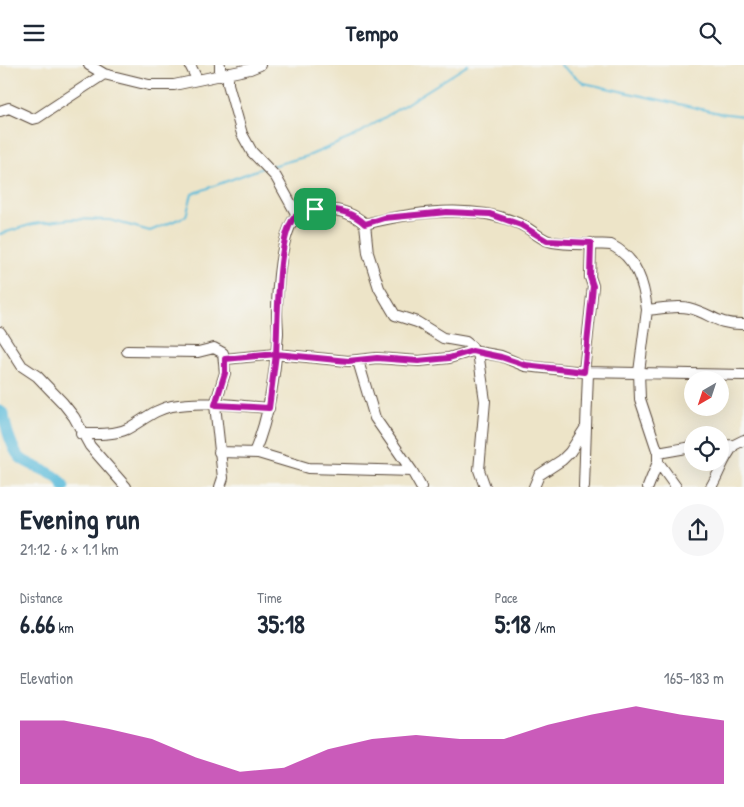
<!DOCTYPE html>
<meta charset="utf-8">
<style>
body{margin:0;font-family:"Patrick Hand",sans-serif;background:#f6f6f7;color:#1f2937;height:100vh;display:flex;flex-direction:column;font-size:19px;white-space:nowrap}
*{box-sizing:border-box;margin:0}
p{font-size:16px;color:#747a83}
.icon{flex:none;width:28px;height:28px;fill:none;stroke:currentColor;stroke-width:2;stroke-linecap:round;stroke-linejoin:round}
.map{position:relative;height:422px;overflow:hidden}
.panel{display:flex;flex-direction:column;background:#fff;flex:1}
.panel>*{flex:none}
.needle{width:32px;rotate:219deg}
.buttons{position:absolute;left:684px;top:306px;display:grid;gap:10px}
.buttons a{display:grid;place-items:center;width:45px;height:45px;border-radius:50%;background:#fff;box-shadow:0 5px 20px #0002;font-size:25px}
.pin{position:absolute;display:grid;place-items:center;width:42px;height:42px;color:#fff;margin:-21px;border-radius:10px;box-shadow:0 2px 8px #0006}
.round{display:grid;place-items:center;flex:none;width:52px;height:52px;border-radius:26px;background:#f6f6f7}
.overview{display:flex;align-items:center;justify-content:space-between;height:85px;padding:0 20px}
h1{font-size:28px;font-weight:700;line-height:38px}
.figures{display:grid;grid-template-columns:repeat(3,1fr);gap:8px;height:85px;padding:5px 20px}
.figures div{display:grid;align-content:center}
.figures b{font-size:25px;font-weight:700}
.figures small{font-size:14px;font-weight:400}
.figures p{font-size:14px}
.chart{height:140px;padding:10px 20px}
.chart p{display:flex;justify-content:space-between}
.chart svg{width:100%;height:90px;margin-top:5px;fill:#b5179e;opacity:.7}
header{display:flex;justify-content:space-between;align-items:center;height:65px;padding:0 20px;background:#fff;font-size:22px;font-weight:700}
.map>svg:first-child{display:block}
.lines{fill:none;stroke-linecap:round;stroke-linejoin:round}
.stream{stroke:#5bbbda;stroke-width:2}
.river{stroke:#5bbbda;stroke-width:11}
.minor-casing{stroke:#564638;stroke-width:12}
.minor{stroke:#fff;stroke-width:10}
.route-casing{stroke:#fff;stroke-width:10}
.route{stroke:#b5179e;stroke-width:6}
</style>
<header><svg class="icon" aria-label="menu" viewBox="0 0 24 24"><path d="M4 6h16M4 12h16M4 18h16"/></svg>Tempo<svg class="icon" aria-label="search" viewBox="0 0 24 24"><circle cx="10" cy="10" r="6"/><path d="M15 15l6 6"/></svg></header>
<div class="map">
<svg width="744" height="422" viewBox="0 0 744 422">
<rect width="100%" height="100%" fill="#f6f6f2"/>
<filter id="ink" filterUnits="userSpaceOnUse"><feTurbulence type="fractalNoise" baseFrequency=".02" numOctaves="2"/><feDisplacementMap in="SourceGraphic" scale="10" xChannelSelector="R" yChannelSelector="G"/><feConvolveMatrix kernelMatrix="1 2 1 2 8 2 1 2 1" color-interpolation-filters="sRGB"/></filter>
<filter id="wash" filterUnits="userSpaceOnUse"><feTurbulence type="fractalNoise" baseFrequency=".0096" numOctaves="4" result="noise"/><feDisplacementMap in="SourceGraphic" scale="20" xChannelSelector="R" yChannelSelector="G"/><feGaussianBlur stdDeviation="1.12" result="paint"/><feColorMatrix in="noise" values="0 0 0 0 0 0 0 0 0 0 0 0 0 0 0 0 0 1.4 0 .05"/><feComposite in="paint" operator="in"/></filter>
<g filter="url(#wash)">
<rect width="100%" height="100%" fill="#ede4c8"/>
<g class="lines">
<path class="stream" d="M560,0L584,18L719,48L744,51
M271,101L308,91L355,71L468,0
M0,169L33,159L72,154L110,155L150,166L186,151L192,129L262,103"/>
<path class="river" d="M0,346L4,349C5,361 13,389 23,395C35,403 59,408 64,422"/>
</g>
</g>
<g filter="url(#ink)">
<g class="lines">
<defs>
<path id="minor" d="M89,0L104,9L149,20H174L250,4L260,0
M190,0L197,14
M220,0V11
M228,8V19L242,69L252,87L276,112L297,150C321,142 345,141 365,159L368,188L379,223L395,250L417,257L443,273L466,277L472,282V286L501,291L525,301L584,307L744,310
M0,46L9,43L33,54L37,53L104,9
M365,159C413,147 473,138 520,159C529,163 537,171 546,175C559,181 595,178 611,180C637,193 644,219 647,245C659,244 677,240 689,243C713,249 715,260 744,259
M647,245L639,307L640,334L658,388V397L648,422
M0,267L22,301L37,311L63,338L74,352L90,381L126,422
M127,286L198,287L214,283L223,288L225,308L215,340L223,413L220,422
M478,287L485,336L479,405L485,422
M225,294L276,289L348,296L377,293L419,296L449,293L472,286
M358,296L375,353L412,406L421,422
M584,307L593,221L590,212L591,178
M81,369C96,369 114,370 127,364C142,356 155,344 172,341C203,335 238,341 269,343
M720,381L734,380L744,375
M219,387L258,388L308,403L412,406
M254,388C270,350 275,309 278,268C278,262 277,256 277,249C277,224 280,169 297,150
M658,388L692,382
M658,397L676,422
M534,422L539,410L562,395L570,387L586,362L588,308
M584,422L586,362
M711,422C720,407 723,393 734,380"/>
</defs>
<use href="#minor" class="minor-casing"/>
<use href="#minor" class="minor"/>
</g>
</g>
<g class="lines" filter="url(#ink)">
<defs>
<path id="route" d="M315,144C310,146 302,147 297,150C276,164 278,263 276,289L225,294V308L215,340L269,343L276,289L348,296L377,293L418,296L449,293L472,286L501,292L525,300L584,307L593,221L590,212L591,178L547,176L521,160L490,149L447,147L384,153L365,159C351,146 333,143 315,144"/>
</defs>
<use href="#route" class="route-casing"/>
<use href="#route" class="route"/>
</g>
</svg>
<div class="buttons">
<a><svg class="needle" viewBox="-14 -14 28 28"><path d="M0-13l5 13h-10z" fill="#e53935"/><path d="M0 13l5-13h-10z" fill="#747a83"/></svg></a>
<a><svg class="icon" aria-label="locate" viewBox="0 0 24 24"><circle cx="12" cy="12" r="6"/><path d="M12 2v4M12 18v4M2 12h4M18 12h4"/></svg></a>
</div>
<div class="pin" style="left:315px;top:144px;background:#1e9e55"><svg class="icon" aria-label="arrive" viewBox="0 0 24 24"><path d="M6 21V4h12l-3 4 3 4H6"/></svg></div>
</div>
<section class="panel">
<div class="overview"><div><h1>Evening run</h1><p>21:12 · 6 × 1.1 km</p></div><a class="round"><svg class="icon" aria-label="share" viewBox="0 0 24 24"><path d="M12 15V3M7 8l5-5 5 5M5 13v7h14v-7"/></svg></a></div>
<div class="figures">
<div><p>Distance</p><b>6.66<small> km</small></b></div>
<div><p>Time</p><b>35:18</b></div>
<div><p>Pace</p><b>5:18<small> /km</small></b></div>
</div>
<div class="chart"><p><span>Elevation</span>165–183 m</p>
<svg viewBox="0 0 160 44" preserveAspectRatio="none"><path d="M0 44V13L10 13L20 17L30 22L40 31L50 38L60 36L70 27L80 22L90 20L100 22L110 22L120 15L130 10L140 6L150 10L160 13V44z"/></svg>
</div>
</section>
